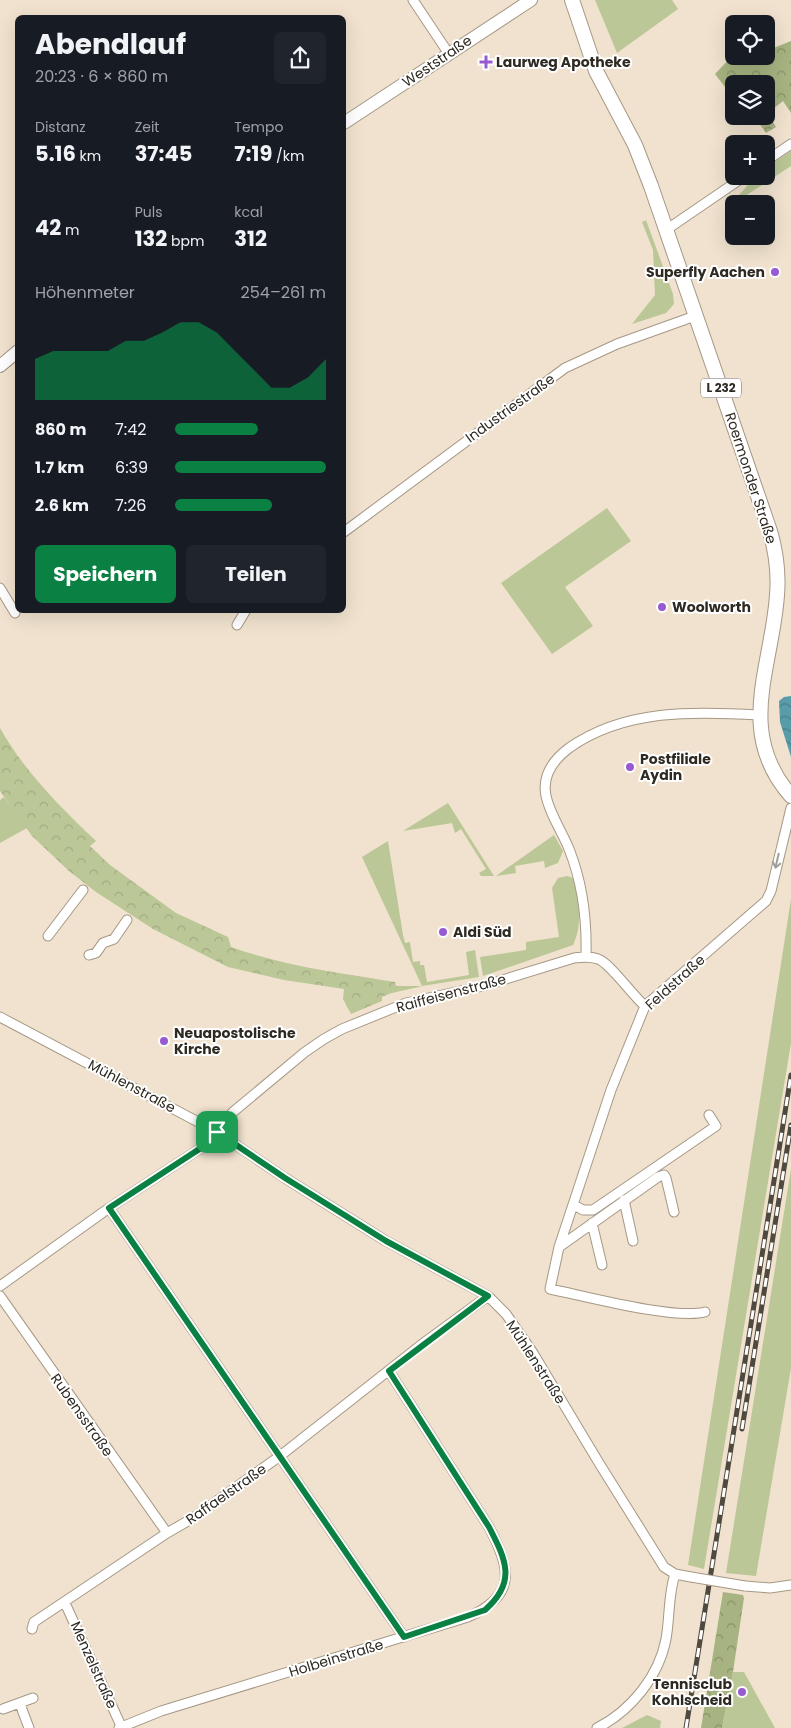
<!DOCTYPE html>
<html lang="de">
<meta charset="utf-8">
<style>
body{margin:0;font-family:Poppins,sans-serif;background:#20242c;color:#f1f3f6;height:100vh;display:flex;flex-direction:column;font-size:19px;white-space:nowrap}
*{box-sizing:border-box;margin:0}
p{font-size:16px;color:#9ea1a6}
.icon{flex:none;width:28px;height:28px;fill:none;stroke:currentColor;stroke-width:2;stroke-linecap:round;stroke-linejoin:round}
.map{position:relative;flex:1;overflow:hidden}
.details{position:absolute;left:15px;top:15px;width:331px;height:598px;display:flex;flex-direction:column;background:#171b24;border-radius:8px;box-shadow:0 5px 20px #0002}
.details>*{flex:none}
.tools{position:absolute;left:725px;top:15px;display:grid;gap:10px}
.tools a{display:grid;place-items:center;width:50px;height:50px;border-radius:8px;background:#171b24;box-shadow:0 5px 20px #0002;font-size:25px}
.pin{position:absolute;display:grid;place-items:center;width:42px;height:42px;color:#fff;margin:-21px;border-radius:10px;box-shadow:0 2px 8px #0006}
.round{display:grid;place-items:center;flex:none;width:52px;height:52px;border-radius:8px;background:#20242c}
.headline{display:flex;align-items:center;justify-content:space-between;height:85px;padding:0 20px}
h1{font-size:28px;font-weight:700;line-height:38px}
.metrics{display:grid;grid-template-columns:repeat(3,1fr);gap:8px;height:85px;padding:5px 20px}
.metrics div{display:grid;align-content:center}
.metrics b{font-size:21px;font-weight:700}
.metrics small{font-size:14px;font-weight:400}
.metrics p{font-size:14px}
.chart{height:140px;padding:10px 20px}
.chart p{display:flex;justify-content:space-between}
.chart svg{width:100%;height:90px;margin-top:5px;fill:#0b8043;opacity:.7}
.primary-button{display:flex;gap:10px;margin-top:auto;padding:10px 20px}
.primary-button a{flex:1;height:58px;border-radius:8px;background:#0b8043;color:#fff;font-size:20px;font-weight:700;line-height:58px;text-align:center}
.primary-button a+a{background:#20242c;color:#f1f3f6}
ul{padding:0 20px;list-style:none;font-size:16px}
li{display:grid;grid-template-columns:80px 60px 1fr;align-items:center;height:38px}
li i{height:12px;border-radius:6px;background:#0b8043}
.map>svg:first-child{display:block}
.grass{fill:#bbc796}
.forest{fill:url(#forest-crowns)}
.park{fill:url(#park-crowns)}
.water{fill:url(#water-waves)}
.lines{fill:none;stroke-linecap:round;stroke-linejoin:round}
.street-casing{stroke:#a59885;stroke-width:11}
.secondary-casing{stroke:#a59885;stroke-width:14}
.primary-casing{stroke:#a59885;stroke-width:16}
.street{stroke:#fff;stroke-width:9}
.secondary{stroke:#fff;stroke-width:12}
.primary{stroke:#fff;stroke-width:14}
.rail-casing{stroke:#4f493f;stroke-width:5}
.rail{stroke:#fff;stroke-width:3;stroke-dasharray:9;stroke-linecap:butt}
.street-bridge-casing{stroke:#a59885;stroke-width:11;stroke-linecap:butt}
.street-bridge{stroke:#fff;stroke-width:9}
.oneway{stroke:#a19f9b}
.route-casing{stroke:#fff;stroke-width:10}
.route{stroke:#0b8043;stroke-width:6}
.poi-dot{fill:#975ad1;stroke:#fff;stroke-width:2}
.labels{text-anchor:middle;stroke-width:4;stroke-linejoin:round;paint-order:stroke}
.shield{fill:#fff;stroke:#6d6964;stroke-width:1}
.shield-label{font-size:12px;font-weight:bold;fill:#2e2921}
.street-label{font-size:14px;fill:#2e2921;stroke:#fff}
.poi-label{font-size:14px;font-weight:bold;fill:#2e2921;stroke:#fff;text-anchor:start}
</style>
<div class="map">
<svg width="791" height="1728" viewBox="0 0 791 1728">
<defs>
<pattern id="forest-crowns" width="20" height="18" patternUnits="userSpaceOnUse" patternTransform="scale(1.25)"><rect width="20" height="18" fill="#a7b380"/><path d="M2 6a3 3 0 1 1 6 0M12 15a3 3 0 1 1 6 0" fill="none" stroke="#889268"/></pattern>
<pattern id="park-crowns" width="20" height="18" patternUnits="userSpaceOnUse" patternTransform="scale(1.25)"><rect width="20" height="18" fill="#bbc796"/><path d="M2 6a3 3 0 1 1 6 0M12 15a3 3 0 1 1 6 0" fill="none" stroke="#a1ab81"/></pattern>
<pattern id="water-waves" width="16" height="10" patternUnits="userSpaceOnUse" patternTransform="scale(1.25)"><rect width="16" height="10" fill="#599ca9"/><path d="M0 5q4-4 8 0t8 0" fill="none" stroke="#4a7f89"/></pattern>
</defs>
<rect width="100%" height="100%" fill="#f0e2ce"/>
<path class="grass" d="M595,0H672L678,9L617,53Z
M791,151V166L739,200L737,197L756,176H766V168Z
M646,220L673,294L674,304L666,313L632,324L655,295L653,250L642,222Z
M607,508L631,541L565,587L593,626L552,654L501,583Z
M4,797L27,828L0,843V800Z
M448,803L494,876H481L479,873L486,869L461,829L455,833L452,823L403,831Z
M554,835L563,851L558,863L545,868L544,861L515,866L516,873L496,876Z
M388,841L403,935L405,943L410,942L413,962L420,961V965H424L427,982L469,975L466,952L475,950L479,977L422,986L362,857Z
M567,876L573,878C579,899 583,925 573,945L483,976L480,957L526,950V942L559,937L552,888L558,878Z
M791,899V1043L704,1569L688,1565Z
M791,1169V1368L756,1576L726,1573Z
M733,1672H744L775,1728H722Z
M647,1715L661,1721L660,1728H622Z"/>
<path class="forest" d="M791,41V113L783,101L768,113L776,127L766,133L754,116H766V84H734V99L715,74L734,54V56H766V51Z
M723,1592L743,1595L744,1598L733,1672L722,1728H701Z"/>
<path class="park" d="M0,728C25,772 59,806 96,841L90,846L110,865L176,913L228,937L231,947C284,966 340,973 395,982L396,986H422C408,990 394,991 382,997V1001L351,1014L343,999L344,989L284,980L228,967L153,929L96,892L69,871L32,836L0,791Z"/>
<path class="water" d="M791,696V757L780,722L779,701L784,697Z"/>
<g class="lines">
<defs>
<path id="street" d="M413,0L449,54
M766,161L791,144
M666,230L745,176
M344,532L565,368L617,344L695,316
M0,588L15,613
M237,625L246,610
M48,936L83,890
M89,955L96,953L103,943L114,939L127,920
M586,956C587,919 583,884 569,849C562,831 550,815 546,796C542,776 553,760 569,748C624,709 694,711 759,715
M0,1017L217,1132L285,1178L386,1241L488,1296L506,1314L533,1353L599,1463L664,1567L675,1574L691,1577
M624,1200L633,1241
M574,1205L583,1210H593L716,1126L709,1115
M109,1208L404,1637
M592,1223L602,1265
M559,1247L658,1177L664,1175L666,1178L674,1212
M0,1286L109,1208L204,1146L233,1112L305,1052L324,1039L342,1029L406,1003L483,986L574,958C582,957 590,956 598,959C610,963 632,995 645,1006
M0,1296L167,1533
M705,1312C674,1320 585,1296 550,1289L559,1247L611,1090L645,1006L766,901L771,891L791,808
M745,1586L770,1588L791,1585
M65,1603L122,1728
M32,1629L34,1622L167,1533L193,1518L280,1456L421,1345L488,1296
M20,1704L29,1728
M3,1709L33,1698
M119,1728L161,1711L468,1617C518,1595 510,1568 489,1527L389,1371
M597,1728C631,1711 659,1676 666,1639C670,1617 668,1595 675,1574"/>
<path id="secondary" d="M344,123L531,0
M0,366L18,351"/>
<path id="primary" d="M572,0L596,71L635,145L651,186L770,531C776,552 779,572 777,595C772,668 735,732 791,796"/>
</defs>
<use href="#street" class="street-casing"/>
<use href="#secondary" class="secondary-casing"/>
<use href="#primary" class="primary-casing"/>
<use href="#street" class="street"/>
<use href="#secondary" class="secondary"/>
<use href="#primary" class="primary"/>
<defs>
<path id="rail" d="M742,1429L791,1125
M686,1728L791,1075"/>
</defs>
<use href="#rail" class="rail-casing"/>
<use href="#rail" class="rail"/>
<defs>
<path id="street-bridge" d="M691,1577L745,1586"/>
</defs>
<use href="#street-bridge" class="street-bridge-casing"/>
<use href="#street-bridge" class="street-bridge"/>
</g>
<defs><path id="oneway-shaft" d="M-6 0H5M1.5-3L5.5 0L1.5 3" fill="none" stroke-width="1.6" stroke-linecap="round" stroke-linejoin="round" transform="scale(1.25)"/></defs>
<use class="oneway" href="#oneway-shaft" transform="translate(777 861) rotate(103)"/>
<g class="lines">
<defs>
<path id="route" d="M217,1132L285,1178L386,1241L488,1296L389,1371L489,1527C506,1560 517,1582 485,1610L404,1637L109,1208L204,1146Z"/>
</defs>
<use href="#route" class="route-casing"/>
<use href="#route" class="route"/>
</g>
<g class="poi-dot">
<path d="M483.5 54.5h5v5h5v5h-5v5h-5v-5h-5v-5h5z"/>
<circle cx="775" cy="272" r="5"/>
<circle cx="662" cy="607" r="5"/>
<circle cx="630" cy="767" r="5"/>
<circle cx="443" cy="932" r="5"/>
<circle cx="164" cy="1041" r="5"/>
<circle cx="742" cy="1692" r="5"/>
</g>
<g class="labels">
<rect class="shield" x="701" y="378.5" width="40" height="19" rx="4"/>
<g class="shield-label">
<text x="721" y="392">L 232</text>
</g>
<g class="street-label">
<text transform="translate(437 61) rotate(-34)" y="5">Weststraße</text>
<text transform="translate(510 408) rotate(-36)" y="5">Industriestraße</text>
<text transform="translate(751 478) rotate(72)" y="5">Roermonder Straße</text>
<text transform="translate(675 982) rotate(-42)" y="5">Feldstraße</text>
<text transform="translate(451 993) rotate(-15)" y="5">Raiffeisenstraße</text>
<text transform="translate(132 1086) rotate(28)" y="5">Mühlenstraße</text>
<text transform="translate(536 1362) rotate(57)" y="5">Mühlenstraße</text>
<text transform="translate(82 1415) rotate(55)" y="5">Rubensstraße</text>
<text transform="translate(226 1494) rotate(-35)" y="5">Raffaelstraße</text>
<text transform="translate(336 1658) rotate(-17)" y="5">Holbeinstraße</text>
<text transform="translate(94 1665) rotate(66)" y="5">Menzelstraße</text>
</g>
<g class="poi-label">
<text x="496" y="67">Laurweg Apotheke</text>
<text x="765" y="277" text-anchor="end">Superfly Aachen</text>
<text x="672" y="612">Woolworth</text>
<text x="640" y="764">Postfiliale<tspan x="640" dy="16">Aydin</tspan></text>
<text x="453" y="937">Aldi Süd</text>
<text x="174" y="1038">Neuapostolische<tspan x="174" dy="16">Kirche</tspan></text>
<text x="732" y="1689" text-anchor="end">Tennisclub<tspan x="732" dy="16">Kohlscheid</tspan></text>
</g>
</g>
</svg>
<div class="tools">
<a><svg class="icon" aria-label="locate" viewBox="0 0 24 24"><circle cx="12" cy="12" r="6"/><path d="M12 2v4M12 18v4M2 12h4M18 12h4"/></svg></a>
<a><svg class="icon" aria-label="layers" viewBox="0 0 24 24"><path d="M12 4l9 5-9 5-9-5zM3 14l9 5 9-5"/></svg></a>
<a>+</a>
<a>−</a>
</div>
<div class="pin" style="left:217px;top:1132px;background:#1e9e55"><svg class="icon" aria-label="arrive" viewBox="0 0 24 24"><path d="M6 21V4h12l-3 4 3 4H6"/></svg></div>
<section class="details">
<div class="headline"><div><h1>Abendlauf</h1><p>20:23 · 6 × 860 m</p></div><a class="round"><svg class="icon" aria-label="share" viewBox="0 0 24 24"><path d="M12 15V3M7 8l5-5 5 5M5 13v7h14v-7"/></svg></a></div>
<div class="metrics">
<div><p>Distanz</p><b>5.16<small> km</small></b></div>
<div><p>Zeit</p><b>37:45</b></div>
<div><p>Tempo</p><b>7:19<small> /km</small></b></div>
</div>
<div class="metrics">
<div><b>42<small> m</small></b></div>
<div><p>Puls</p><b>132<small> bpm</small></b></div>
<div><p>kcal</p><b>312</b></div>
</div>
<div class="chart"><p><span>Höhenmeter</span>254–261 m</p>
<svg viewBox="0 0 160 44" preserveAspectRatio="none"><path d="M0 44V24L10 20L20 20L30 20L40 20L50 15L60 15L70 11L80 6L90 6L100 11L110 20L120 29L130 38L140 38L150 33L160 24V44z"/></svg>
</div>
<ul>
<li><b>860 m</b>7:42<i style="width:55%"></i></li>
<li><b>1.7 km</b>6:39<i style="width:100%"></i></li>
<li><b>2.6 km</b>7:26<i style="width:64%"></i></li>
</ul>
<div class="primary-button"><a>Speichern</a><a>Teilen</a></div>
</section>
</div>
